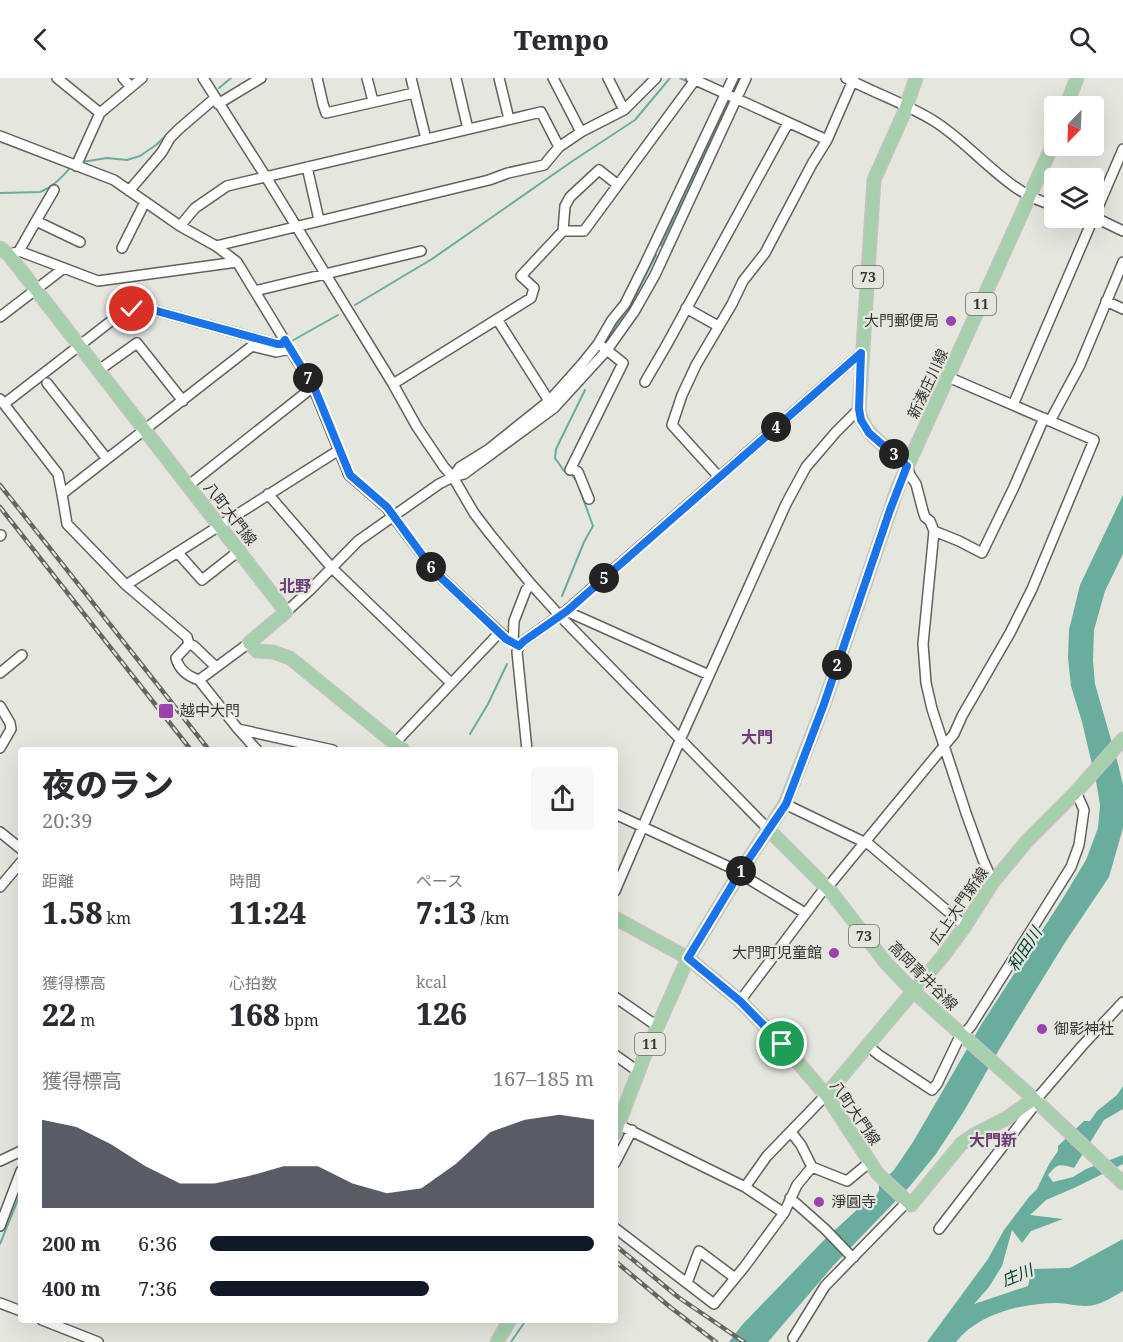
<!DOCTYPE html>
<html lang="ja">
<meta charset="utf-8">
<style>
body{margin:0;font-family:"Noto Serif","Noto Sans JP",serif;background:#f7f7f7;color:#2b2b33;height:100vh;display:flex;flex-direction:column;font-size:22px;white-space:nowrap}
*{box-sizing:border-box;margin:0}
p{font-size:20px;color:#7c7c81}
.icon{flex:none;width:33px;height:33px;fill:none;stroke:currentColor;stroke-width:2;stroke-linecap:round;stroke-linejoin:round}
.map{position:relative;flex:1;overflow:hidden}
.sheet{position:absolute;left:18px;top:669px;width:600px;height:576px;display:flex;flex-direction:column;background:#fff;border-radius:6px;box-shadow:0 6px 24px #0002}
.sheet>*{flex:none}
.needle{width:39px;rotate:203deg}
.tools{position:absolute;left:1044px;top:18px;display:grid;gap:12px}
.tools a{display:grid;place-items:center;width:60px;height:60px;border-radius:6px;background:#fff;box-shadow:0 6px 24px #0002;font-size:30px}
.pin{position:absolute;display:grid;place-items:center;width:51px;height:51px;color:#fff;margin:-26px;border:3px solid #fff;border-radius:50%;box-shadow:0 2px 6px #0007}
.km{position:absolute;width:30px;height:30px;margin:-15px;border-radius:50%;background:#222;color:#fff;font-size:16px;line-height:30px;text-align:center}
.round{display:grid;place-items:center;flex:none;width:63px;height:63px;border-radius:6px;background:#f7f7f7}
.overview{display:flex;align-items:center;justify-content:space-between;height:102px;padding:0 24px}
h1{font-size:33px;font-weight:800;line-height:45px}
.stats{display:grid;grid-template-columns:repeat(3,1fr);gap:9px;height:102px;padding:6px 24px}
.stats div{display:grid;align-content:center}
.stats b{font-size:30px;font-weight:800}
.stats small{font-size:16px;font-weight:400}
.stats p{font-size:16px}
.chart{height:168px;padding:12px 24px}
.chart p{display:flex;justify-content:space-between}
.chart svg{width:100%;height:108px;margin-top:6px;fill:#111827;opacity:.7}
ul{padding:0 24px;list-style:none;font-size:20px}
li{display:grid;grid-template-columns:96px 72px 1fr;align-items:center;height:45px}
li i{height:15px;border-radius:8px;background:#111827}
header{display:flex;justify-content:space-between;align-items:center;height:78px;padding:0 24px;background:#fff;font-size:27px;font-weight:800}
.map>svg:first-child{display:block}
.water{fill:#69ad9e}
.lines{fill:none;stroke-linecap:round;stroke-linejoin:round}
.stream{stroke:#69ad9e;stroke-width:2}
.minor-casing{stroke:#60625b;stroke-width:12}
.major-casing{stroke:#c3c3c2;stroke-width:15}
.minor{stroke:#fff;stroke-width:9}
.major{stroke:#a6d0ac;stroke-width:12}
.rail-casing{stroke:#656561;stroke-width:4.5}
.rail{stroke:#e5e7df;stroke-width:2;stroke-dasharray:7;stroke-linecap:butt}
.route-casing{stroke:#fff;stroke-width:12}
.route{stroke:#1a73e8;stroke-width:8}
.poi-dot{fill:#9b42ae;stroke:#e5e7df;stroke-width:2}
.labels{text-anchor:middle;stroke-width:4.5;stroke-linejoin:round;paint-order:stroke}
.shield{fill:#e5e7df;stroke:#6a6b67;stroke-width:1.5}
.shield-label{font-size:14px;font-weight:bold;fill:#363633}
.poi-label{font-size:15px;fill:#363633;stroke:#e5e7df;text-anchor:start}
.street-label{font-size:15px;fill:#363633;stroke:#e5e7df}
.neighbourhood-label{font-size:16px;font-weight:bold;fill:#6a3e74;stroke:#e5e7df}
.water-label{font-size:16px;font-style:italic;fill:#004036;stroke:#e5e7df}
</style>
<header><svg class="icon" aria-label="back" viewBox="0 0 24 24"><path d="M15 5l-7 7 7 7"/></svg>Tempo<svg class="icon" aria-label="search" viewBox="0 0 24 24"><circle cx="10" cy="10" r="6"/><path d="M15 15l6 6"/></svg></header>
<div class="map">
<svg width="1123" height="1264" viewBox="0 0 1123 1264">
<rect width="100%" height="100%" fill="#e5e7df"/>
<path class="water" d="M1123,417V476L1105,513L1094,552L1093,583L1095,606L1118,686L1123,707V750L1109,799L1066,863L1000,970L964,1033L936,1076L910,1108L833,1188L768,1264H729L742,1247L826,1160L870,1120L875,1119L879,1113V1107L894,1092L913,1064L981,947L1063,820L1086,782L1098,750L1100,727L1096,703L1082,644L1071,608L1068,580L1069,552L1080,507Z
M1123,1008V1031L1104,1042L1074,1090C1059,1086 1058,1085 1048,1097L1053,1104L1073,1099L1086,1091L1123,1077V1086L1074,1110L1046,1122L1030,1137L1063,1141L1031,1153L1022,1165L1012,1152L1002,1188L989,1209L974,1226L1028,1208L1032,1191L1070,1190L1123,1161V1213C1115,1218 1103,1225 1094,1227C1082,1230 1068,1225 1057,1225C1022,1225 978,1236 956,1264H927L988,1181L1004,1152L1029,1119L1037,1111L1049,1086L1058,1073V1068L1084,1043H1090L1097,1033L1117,1017Z"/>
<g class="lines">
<path class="stream" d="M680,0L686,3
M737,7L740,0
M696,8L704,11
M219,10L231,0
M82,84L107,80L127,82L140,78L156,67L173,51
M0,115L40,114C53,109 61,100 70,90
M661,167L725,31
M634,220L656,177
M355,227L432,181L574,82L635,42L670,0
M290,264L338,237
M604,265L630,227
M593,280L599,271
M564,393L555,380L556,371L585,312
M562,518L584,464L593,448L577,404L572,397
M520,559L547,541
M470,656L488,626L507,586
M0,1166L21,1114
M511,1264L526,1242"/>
<defs>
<path id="minor" d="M57,0L100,35
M123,0L131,9
M203,0L266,99L393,306L417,349L444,389L453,399L474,435L490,456L531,506L560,538L769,752
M317,0L323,26L326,35L414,15
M367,0L373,23
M411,0L426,61
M456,0L468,51
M499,0L509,41
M553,0L581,54
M608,0L624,32
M691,0L827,62
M846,0C874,15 907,26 934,43C973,67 1009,118 1054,127
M218,26L261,0
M0,58L114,102L180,148L216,168L237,184L313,309L349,397L386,429L434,493L506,560L519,568
M76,88L100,35L142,0
M307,89L319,142
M129,113L162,74L170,60L179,51L215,20
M1094,139L1123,153
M36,143L54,112
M180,148L195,130L227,108L541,34L559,69
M563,153L565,128L570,119L599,92L618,107
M216,168L489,102L508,95L544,87L559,69L581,54L624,32L656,0
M122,170L145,124
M19,173L36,143L80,164
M9,177L19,173L98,203L237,184
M255,213L421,173
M1106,223L1123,231
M686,230L718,248
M0,239L64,190
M497,241L551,326
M99,292L137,265L183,323
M645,304L666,268L788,45
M47,305L107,381
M393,306L531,220L534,210L521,198L563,153H584L695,2
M0,321L58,396L62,416L67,446L126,507L187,559L189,566L194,568L216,589
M4,326L124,233L141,230L153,232L277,266L282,265L285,262
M1013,327L1123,71
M1050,343L1080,287L1123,184
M907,388L910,397L916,406L923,433L925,439L930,443L934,453L923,566L926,605L932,631L966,735L983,782L993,804
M571,390L578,394L589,421
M570,392L623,285L603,269
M453,399L460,389L489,371L549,323L582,286L598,266L612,242L625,226L645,186L733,0
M719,399L672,347L682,317L696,287L732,226L743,203L765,175L812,86L827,62L854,0
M189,407L313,309
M62,416L252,268L276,274L290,271
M268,416L332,490L451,605
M934,453L959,463L982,475L1014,409L1044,340
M0,458L1,457
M178,475L202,502L240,472
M126,507L339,372
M566,533L709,597
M286,534L310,512L358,463L439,406L453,399L464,396L554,330L607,272L634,234L655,197L746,0
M513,564L514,543L526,512L531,506
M189,566L176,580C179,592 187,598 199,602L238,651L257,672
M0,595L22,577
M199,602L249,565
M0,628L10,645L11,651L0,670
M238,651L333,672
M395,665L500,554
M527,672L517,574L519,568L524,563L566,533L861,275
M785,726L870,767L965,848
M615,736L740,794
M0,754L21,771
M739,795L805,835
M0,809L21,784
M615,813L684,653L786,426L806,389L836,354L859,331
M615,919L657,948
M740,923L821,815L827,810L954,656L962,638L1010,555L1032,511L1094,362L948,299
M963,957L971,948L1071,789L1079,767L1084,732L1076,714
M868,968L879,977L932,1012L937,1006L961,956
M615,977L639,994
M1034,1021L1040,1017L1082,968L1123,924
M615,1045L745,1109L784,1135
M0,1083L21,1073
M615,1085L632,1052
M812,1089L847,1103L870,1084
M745,1109L767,1078L826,1017
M790,1120L825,1151L850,1177L854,1179
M0,1148L21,1093
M615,1150L714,1226L745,1188L784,1135L797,1107L812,1089L801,1067L791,1054
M939,1151L1037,1024
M687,1205L699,1173L735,1200
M0,1225L21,1233
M42,1242L98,1264
M793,1260L825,1208L907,1124"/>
<path id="major" d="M1066,28L1077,0
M0,170L9,177L286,534L249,565L257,573L273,574L290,580L403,672
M907,388C889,368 863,359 859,331L874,102L904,35L916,0
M769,752L831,814L886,885L913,913L1034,1021L1123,1105
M615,840L688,880L740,923L782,966L826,1017L878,1096L911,1127L961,1066L974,1057L1007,1040L1034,1021
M826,1017L943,878L965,848L993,804L1027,763L1076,714L1123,661
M615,1055L644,979L688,880L740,794L785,726L824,626L898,409L1054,64
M497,1264L510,1242"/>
</defs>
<use href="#minor" class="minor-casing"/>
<use href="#major" class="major-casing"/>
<use href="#minor" class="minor"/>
<use href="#major" class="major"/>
<defs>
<path id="rail" d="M0,407L209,672
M0,429L191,672
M615,1167L678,1219L744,1264
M615,1183L670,1229L716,1264"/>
</defs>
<use href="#rail" class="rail-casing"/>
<use href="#rail" class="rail"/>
</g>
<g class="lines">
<defs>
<path id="route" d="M132,231L141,230L153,232L277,266H282L285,262L314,309L350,397L387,429L434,493L506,561L519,568L524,563L567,533L861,275L859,331L861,342L869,355L907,388L890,432L824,626L786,726L740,794L688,880L740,923L782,966"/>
</defs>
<use href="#route" class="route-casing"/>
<use href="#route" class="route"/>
</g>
<g class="poi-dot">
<circle cx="951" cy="243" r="6"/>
<rect x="158" y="625" width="16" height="16" rx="3"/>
<circle cx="834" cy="875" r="6"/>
<circle cx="1042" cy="951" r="6"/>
<circle cx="819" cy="1124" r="6"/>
</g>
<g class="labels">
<g class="shield">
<rect x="853" y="188" width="30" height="22" rx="4.5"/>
<rect x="966" y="215" width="30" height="22" rx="4.5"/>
<rect x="849" y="847" width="30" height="22" rx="4.5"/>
<rect x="635" y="955" width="30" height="22" rx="4.5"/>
</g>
<g class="shield-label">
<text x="868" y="204">73</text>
<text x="981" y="231">11</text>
<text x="864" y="863">73</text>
<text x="650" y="971">11</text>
</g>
<g class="poi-label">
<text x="939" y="248" text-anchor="end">大門郵便局</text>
<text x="180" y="638">越中大門</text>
<text x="822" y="880" text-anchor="end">大門町児童館</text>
<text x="1054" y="956">御影神社</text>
<text x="831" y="1129">淨圓寺</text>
</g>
<g class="street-label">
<text transform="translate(928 306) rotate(-65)" y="5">新湊庄川線</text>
<text transform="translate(230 436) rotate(52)" y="5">八町大門線</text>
<text transform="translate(959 828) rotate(-55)" y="5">広上大門新線</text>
<text transform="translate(923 898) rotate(45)" y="5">高岡青井谷線</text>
<text transform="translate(855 1035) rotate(55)" y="5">八町大門線</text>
</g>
<g class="neighbourhood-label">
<text x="295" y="514">北野</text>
<text x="757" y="665">大門</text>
<text x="993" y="1068">大門新</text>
</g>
<g class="water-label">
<text transform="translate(1024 871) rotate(-57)" y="6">和田川</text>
<text transform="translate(1017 1197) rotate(-22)" y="6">庄川</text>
</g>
</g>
</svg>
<div class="tools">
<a><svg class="needle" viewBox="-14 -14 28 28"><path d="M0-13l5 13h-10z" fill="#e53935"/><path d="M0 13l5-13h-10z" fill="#7c7c81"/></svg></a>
<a><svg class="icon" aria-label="layers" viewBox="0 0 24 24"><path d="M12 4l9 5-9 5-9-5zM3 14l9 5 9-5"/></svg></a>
</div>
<div class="pin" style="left:782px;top:966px;background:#1e9e55"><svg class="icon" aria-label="arrive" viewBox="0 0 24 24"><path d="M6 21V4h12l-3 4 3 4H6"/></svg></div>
<div class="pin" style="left:132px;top:231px;background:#d93025"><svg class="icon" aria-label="check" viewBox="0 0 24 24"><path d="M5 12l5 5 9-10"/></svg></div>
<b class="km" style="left:741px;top:793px">1</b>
<b class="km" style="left:837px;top:587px">2</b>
<b class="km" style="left:894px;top:376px">3</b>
<b class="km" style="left:776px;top:349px">4</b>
<b class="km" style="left:604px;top:500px">5</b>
<b class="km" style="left:431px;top:489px">6</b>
<b class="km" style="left:308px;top:300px">7</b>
<section class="sheet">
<div class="overview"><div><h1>夜のラン</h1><p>20:39</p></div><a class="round"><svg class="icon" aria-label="share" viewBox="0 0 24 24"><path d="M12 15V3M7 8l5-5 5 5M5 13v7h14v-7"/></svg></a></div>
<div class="stats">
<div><p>距離</p><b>1.58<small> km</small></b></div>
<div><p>時間</p><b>11:24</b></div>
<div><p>ペース</p><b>7:13<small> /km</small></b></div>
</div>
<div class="stats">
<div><p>獲得標高</p><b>22<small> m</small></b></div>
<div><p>心拍数</p><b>168<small> bpm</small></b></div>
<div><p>kcal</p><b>126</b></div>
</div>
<div class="chart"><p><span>獲得標高</span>167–185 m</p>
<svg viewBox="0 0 160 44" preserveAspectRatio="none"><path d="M0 44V8L10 11L20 18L30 27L40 34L50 34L60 31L70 27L80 27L90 34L100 38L110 36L120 26L130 13L140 8L150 6L160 8V44z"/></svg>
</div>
<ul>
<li><b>200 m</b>6:36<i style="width:100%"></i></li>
<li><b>400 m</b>7:36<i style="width:57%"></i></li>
</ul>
</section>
</div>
